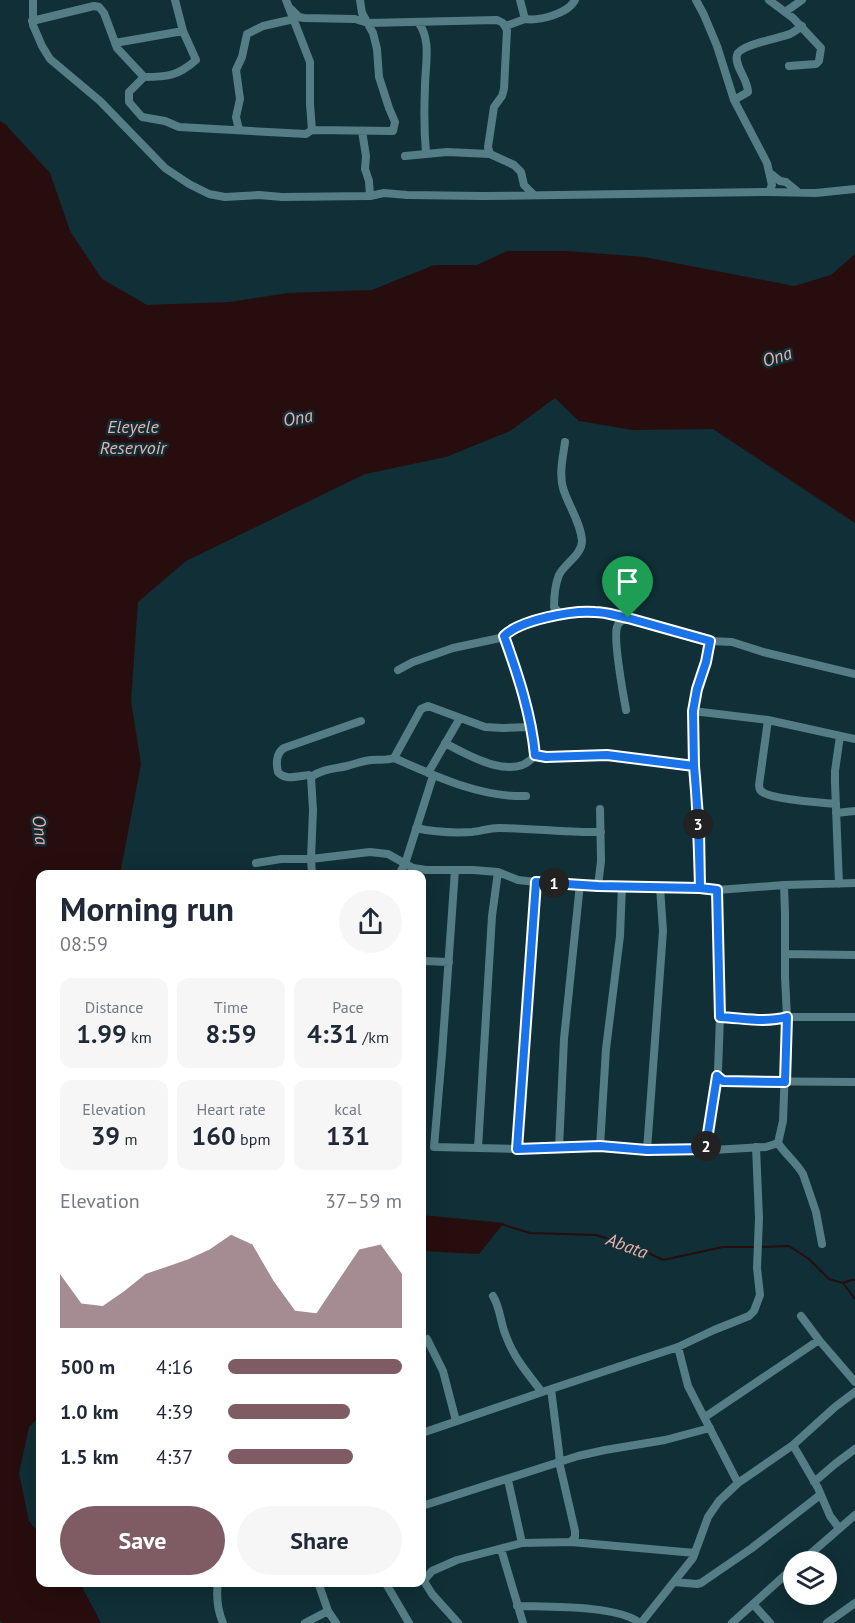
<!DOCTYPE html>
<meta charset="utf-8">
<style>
body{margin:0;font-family:"PT Sans",sans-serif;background:#f6f6f7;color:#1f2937;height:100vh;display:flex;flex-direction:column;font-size:22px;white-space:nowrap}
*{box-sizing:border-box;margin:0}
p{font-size:20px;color:#747a83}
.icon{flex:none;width:33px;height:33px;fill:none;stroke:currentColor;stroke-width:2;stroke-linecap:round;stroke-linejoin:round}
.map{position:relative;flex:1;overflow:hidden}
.sheet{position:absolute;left:36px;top:870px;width:390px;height:717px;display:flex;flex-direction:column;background:#fff;border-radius:12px;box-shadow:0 6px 24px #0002}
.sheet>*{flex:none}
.controls{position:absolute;left:783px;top:1551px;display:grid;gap:12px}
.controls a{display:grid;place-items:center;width:54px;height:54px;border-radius:50%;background:#fff;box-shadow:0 6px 24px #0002;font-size:30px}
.pin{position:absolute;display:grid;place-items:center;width:51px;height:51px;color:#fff;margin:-62px -26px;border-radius:50% 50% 50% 0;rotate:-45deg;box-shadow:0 0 6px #0007}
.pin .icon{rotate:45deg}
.km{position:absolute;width:30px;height:30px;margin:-15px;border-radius:50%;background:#222;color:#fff;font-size:16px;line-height:30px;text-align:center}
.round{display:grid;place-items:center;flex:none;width:63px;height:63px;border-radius:32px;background:#f6f6f7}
.head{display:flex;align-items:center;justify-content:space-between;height:102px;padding:0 24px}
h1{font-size:33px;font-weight:700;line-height:45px}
.figures{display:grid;grid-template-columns:repeat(3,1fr);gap:9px;height:102px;padding:6px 24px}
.figures div{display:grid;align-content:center;border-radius:12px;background:#f6f6f7;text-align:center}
.figures b{font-size:26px;font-weight:700}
.figures small{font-size:16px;font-weight:400}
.figures p{font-size:16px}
.chart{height:168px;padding:12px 24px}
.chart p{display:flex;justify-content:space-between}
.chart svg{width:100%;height:108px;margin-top:6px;fill:#7f5c64;opacity:.7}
.action{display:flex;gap:12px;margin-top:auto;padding:12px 24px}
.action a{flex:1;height:69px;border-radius:36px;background:#7f5c64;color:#fff;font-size:24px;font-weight:700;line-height:69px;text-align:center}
.action a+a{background:#f6f6f7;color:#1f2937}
ul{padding:0 24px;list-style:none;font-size:20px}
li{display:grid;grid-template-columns:96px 72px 1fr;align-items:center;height:45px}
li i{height:15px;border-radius:8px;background:#7f5c64}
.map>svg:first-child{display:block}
.water{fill:#270d0e}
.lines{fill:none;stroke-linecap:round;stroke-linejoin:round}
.stream{stroke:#270d0e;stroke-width:2}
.street{stroke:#547d85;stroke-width:8}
.route-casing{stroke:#fff;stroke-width:12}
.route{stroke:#1a73e8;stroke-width:8}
.labels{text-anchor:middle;stroke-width:5;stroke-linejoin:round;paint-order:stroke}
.water-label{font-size:18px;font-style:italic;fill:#eeafad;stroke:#102f36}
</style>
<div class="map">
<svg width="855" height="1623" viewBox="0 0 855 1623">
<rect width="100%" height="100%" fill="#102f36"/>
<path class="water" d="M0,121L6,125L50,173L70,231L102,279L147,305L229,302L288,293L372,290L434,265H477L507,251H567L644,257L794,286L831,275L855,254V523L713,429L633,430L579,421L555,398L510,431L446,457L365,474L186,561L138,602L131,701L141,764L120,874H40V1416L29,1427L19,1473L29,1521L40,1535V1582L80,1583L101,1623H2L0,1620Z
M422,1215L504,1223L479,1254L422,1251Z"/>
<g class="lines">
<path class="stream" d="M501,1224L530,1233L596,1235L636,1247L663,1260L723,1247H755
M760,1247L789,1246L809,1259L829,1279L843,1283L851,1280H855
M843,1283L855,1299"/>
<path class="street" d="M33,0V25L42,46L50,59L100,101L165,168L189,184L209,194L225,197L259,195L282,197L370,196L369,181L365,169L366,156L362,131
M769,0L793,18L821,48L819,61L816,64L789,66
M291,9L299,17L304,18L355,19L368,23L497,20L503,23L507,30L504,89L502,96L494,107L488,147L490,154L514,165L521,172L524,185L533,194
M785,12L802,0
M525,19C539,21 568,14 575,0
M32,21L94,6L99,7L104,13L117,48L144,77L129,92V102L142,117L165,121L179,127L306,134L312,130L310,104V62L286,0
M418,22C432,40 425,65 425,87C424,109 424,131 426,153
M506,26L525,19L520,0
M115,43L183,31
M144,77C167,77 178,76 196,60L183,31L175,0
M734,100L748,92C748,79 734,66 737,55C739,45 780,38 790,34C794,32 798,29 802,26
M239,130L236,117L240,99L236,70L242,57L247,34L263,26L294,19
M312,130L393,131L395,122L389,108L379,77L377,49L373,33L362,13L360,0
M405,156L447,152L490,154
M771,174L780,181L786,182L797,191
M769,192L816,193L855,189
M370,196L384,193L407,195L484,196L769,192L772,185L767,163L734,100L717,46L704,15L696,0
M561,615L554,607C554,597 555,585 559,575C565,563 582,555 582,541C581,523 568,505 563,488C559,473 563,457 565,442
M398,670L413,662L453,648L500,638L519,626L561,615L593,611L648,623L710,641L732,642L763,652L855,674
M626,710C623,693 613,640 617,627C619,621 623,620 628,618
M693,711L768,720L855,739
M768,720L759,785C760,790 759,790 764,793C778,800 818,802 836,804
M361,721L284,748C276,753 276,764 278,772C285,781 298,776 309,775L311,777C322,769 334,769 347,766C355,764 362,761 371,760C379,759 386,761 394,758L421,709L428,706L485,727L503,728L531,727
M445,743C467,755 515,783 535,755C531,714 518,675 504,636
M535,755L546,757L607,755L694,766
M394,758C435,776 481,798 526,796
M428,773L460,718
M311,777L313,810L311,859L312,874
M836,813L855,811
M416,828C434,832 454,833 472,832C481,831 490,828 499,828C533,828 567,833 601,832
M256,863L281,859H311L370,852L388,854L413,868L426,870H473L498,872L518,880L527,881L580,884L598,886L680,887L717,890L784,885L855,883
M455,870L442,1054L434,1147L517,1149L600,1146L647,1150L708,1149L712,1150L766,1147L778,1143
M399,874L405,864L433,776
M839,884L835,783V771L840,736
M784,885L785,913V977L787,1017L783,1121L778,1143C785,1154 796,1162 803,1174L816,1212L822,1244
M598,886L601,861L600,809
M700,887L699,829L694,766L693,711L697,689L706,662L710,641
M785,954L855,955
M422,961L449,962
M720,1016C743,1018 765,1023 787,1017H855
M717,1076L723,1081L855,1082
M600,1146L606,1049L620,936L622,886
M478,1148L492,916L498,872
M559,1148L564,1039L580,884
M517,1149L536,882
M708,1149L706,1146L718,1071L720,1016L717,890
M647,1150L663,931L660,887
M493,1296C501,1310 500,1322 506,1336C514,1358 528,1374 542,1392
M801,1316L819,1340L855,1382
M427,1339L443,1371L456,1421
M678,1347L688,1386L738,1483
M551,1389L559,1452L560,1466L575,1531V1537L571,1542
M705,1417L819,1340
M422,1433L551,1389L678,1347L714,1330L749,1316L754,1311L760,1295L757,1268L759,1218L756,1147
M793,1445L818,1488L830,1516L839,1528
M508,1480L522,1543
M814,1482L835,1464L855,1449
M422,1506L578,1456L605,1450L665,1440L710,1428
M501,1549L523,1623
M801,1562L855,1515
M422,1578L432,1594L458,1623
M423,1581L432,1571L457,1560L522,1543L571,1542L695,1553
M218,1582C216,1597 217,1609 223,1623
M318,1582L328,1611L336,1623
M385,1582L409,1623
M674,1582L697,1584L701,1583L752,1548L820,1495
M753,1604L770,1623
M517,1606C547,1607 618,1605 640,1623
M305,1623L328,1611
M641,1623L693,1558L708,1517L719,1501L738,1483L793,1445L835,1407L855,1392
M732,1623L794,1567
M827,1623L855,1603"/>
</g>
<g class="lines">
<defs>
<path id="route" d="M628,618L710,641L706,662L697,689L693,711L694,766L699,829L700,888L598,886L536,882L517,1149L600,1146L647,1150L708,1149L706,1146L717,1076L723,1081L785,1082L787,1017C765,1023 743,1018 720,1017L717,890L700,888C699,847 698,807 694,766L607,755L546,757L535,755C531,714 518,675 504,636C520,620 572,610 595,612C606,612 617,616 628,618"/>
</defs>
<use href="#route" class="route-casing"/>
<use href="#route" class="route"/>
</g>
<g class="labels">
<g class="water-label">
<text transform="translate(777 357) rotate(-18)" y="6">Ona</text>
<text transform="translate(298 418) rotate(-10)" y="6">Ona</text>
<text x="133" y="433">Eleyele<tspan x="133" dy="21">Reservoir</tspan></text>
<text transform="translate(40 830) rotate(83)" y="6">Ona</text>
<text transform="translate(627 1246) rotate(20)" y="6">Abata</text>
</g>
</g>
</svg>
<div class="controls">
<a><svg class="icon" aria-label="layers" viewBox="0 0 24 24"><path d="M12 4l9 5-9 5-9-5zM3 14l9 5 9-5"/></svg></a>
</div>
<div class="pin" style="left:628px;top:618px;background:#1e9e55"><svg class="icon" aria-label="arrive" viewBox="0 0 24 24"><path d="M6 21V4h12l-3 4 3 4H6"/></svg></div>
<b class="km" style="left:554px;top:883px">1</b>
<b class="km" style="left:706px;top:1146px">2</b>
<b class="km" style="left:698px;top:824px">3</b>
<section class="sheet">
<div class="head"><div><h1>Morning run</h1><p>08:59</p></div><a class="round"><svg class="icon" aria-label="share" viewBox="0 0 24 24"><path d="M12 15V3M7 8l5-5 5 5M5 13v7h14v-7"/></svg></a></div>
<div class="figures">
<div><p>Distance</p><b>1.99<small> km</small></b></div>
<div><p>Time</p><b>8:59</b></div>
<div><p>Pace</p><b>4:31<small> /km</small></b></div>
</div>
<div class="figures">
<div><p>Elevation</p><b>39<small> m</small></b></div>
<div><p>Heart rate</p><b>160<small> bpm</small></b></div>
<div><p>kcal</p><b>131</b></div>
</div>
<div class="chart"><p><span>Elevation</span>37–59 m</p>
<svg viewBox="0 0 160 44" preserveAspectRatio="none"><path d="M0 44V22L10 34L20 35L30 29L40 22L50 19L60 16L70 12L80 6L90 10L100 25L110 37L120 38L130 25L140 12L150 10L160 22V44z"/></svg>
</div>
<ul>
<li><b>500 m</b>4:16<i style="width:100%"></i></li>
<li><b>1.0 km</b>4:39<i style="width:70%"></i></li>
<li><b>1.5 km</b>4:37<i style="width:72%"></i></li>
</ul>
<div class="action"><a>Save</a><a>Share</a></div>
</section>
</div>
